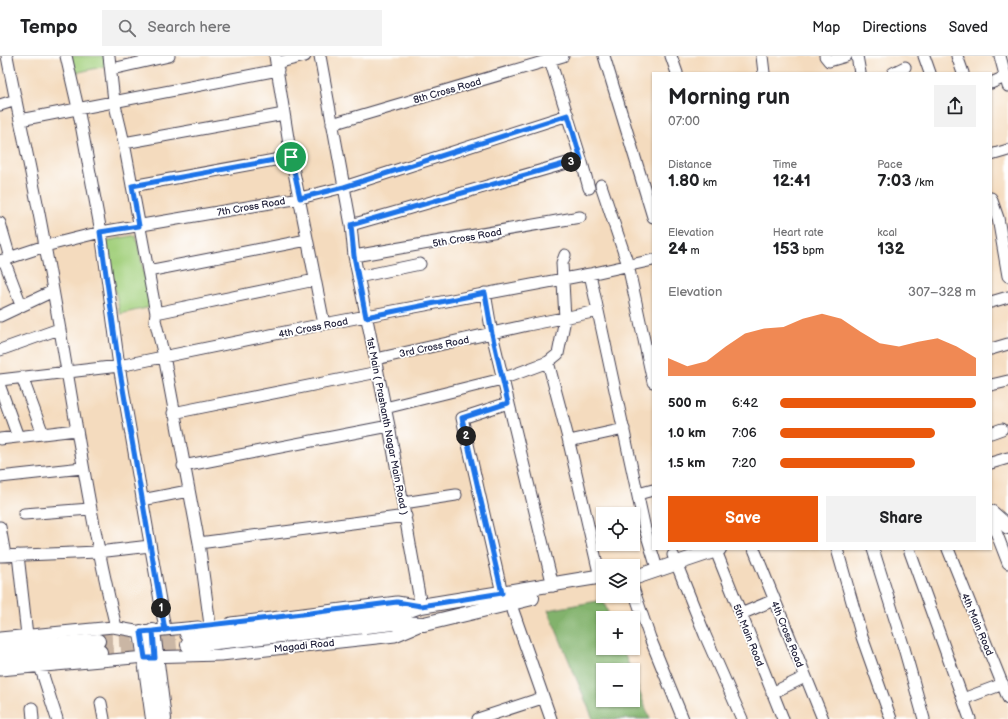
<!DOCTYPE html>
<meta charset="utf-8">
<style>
body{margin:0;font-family:"Balsamiq Sans",sans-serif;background:#f2f2f2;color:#202124;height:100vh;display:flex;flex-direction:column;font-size:15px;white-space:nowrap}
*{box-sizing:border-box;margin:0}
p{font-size:13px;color:#757577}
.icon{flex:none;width:22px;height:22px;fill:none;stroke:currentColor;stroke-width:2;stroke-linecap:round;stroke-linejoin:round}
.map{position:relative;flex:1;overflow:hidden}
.sheet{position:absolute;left:652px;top:16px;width:340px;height:478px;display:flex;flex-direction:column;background:#fff;border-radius:0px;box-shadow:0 1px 3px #0004}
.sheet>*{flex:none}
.fabs{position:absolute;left:596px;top:451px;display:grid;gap:8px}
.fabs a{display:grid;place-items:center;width:44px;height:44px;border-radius:0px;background:#fff;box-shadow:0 1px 3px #0004;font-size:20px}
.pin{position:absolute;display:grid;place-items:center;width:34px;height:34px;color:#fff;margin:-17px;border:2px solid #fff;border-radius:50%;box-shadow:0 1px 4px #0007}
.km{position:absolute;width:20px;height:20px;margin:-10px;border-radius:50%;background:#222;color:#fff;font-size:11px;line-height:20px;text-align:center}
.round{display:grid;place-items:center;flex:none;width:42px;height:42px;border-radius:0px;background:#f2f2f2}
.summary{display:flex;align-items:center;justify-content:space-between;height:68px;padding:0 16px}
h1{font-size:22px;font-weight:700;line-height:30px}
.stats{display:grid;grid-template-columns:repeat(3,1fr);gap:6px;height:68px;padding:4px 16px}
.stats div{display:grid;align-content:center}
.stats b{font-size:17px;font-weight:700}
.stats small{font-size:11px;font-weight:400}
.stats p{font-size:11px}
.chart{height:112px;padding:8px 16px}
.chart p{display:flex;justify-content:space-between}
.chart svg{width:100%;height:72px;margin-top:4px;fill:#ea580c;opacity:.7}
.primary-button{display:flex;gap:8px;margin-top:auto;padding:8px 16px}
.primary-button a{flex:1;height:46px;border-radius:0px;background:#ea580c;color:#fff;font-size:16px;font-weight:700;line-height:46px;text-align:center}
.primary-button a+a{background:#f2f2f2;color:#202124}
ul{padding:0 16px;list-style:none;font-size:13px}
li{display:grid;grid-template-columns:64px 48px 1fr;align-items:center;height:30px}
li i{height:10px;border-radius:5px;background:#ea580c}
header{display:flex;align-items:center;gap:24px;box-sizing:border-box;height:56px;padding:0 20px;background:#fff;border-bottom:1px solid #e0e0e0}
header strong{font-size:19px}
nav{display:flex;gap:22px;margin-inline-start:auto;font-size:14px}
.search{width:280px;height:36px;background:#f2f2f2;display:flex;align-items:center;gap:10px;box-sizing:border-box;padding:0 14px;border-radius:0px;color:#757577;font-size:15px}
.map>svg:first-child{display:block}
.green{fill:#a3d07d;stroke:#62795c}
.forest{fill:#82b26c;stroke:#526a54}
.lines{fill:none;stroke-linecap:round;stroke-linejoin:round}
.major-tunnel{stroke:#cab6a4;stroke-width:14;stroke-dasharray:14 7;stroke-linecap:butt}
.minor-casing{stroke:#423e4f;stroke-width:13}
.major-casing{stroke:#423e4f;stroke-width:16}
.minor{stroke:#fff;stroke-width:11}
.major{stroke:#fff;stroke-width:14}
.route-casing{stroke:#fff;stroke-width:8}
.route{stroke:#1a73e8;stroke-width:5}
.labels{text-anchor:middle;stroke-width:3.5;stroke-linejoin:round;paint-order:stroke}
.street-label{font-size:10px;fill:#22223b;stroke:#fff}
</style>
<header>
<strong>Tempo</strong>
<div class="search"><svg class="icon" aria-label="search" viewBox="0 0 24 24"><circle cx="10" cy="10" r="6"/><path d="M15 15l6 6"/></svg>Search here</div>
<nav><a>Map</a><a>Directions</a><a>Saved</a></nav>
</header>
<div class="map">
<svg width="1008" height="663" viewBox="0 0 1008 663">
<rect width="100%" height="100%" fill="#fff"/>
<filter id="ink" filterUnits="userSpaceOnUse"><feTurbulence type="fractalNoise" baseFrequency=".025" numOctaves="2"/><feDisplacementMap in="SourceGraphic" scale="8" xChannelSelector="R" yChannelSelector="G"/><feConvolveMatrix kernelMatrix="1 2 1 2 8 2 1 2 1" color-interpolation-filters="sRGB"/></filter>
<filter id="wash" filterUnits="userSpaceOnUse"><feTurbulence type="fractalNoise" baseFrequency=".012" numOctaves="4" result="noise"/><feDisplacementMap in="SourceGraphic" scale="16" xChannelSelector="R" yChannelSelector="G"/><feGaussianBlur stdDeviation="0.9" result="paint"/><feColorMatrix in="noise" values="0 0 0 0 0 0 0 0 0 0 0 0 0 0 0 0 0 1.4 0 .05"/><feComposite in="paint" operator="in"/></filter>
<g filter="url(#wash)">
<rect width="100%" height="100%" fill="#f4dbbe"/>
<path class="green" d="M71,0H104L106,10L75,17Z
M136,179L151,251L120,258L105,185Z"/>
<path class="forest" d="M603,544L610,562H603V592H622L631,614H603V644H633V619L650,663H593L548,554Z"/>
</g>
<g filter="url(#ink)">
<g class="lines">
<path class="major-tunnel" d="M98,585L144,583L187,578
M100,596L188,589"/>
<defs>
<path id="minor" d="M7,0C19,63 34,126 45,190C69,316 85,442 115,567L113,571
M66,0L78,52L101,176L119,310L165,573
M109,0L114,45L124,87L156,257L155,264L164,300L199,487L210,569
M275,0L291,101L324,268
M604,0L653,161
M671,0L677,17
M762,0L764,17
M825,0L829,5L846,0
M857,0L860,17
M924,0L930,17
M957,0L963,17
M1000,0L1008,30
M276,7L305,0
M112,13L169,0
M893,17L905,11
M991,27L1005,21
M0,49L16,44
M20,64L278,14
M332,68L563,0
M124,87L284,58
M991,99L1008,94
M581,103L589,132
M601,129L628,209L653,326
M132,130L291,101
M991,142L998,162L1008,220
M0,167L10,202
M351,169L581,103L550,4
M354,200L580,161
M4,204L21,249
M0,205L45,190L101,176L300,142L344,131L568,59
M148,215L307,184
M590,218L645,473L655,506
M358,221L420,208
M485,237L492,278L553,530
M991,246L1008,241
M156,257L315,224
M0,260L53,235
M991,293L1008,288
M0,294L59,273
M376,303L528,269L598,255
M548,306L558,298L565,263L562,207L565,199
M22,321L43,378
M0,324L119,310L324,268L590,218L653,204
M991,329L1008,325
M0,331L18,381
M385,352L502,323L548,306L568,382L600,521
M173,357L378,316
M991,377L1002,373
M0,383L76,374
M569,385L624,373
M991,407L1008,402
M183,410L389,370
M0,421L82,412
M638,438L653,434
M142,444L188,435
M403,447L456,439
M24,458L90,453
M991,463L1008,507
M0,471L5,499
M199,487L406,460
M754,493L823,663
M837,493L862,581L891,663
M873,493L904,592L924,663
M909,493L970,663
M948,493L1008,642
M716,495L783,663
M18,499L27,579
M673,499L705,579L742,663
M0,500L98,496L150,490
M633,532L650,582L683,663
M502,537L462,362L508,347
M510,546L551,663
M741,558L774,544
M231,567L397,546L421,550L389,370L354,200L351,169L320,0
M0,582L113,571L141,576L198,571
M40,610L57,663
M0,614L145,601L221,599L395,580L421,569
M772,637L805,621
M963,643L1003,628
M101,647L104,663
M32,652L33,663
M478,663L542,642"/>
<path id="major" d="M991,456L1008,471
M633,522L719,493
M153,575L164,663
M141,576L153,663
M187,578L401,557L421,550L603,520
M188,589L394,567L424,568L532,542
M0,593L98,585
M0,605L100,596"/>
</defs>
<use href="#minor" class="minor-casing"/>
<use href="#major" class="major-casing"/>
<use href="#minor" class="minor"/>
<use href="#major" class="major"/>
</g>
</g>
<g class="lines" filter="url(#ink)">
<defs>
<path id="route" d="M291,101L132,130L139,170L100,176L119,310L165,574L153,575L155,602H145L141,576C227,568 312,557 397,546L421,550L502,537L462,362L508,347L492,278L485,237L366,261L354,200L351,169L581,103L568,59L344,131L300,142L291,101"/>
</defs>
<use href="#route" class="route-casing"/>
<use href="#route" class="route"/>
</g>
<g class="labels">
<g class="street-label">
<text transform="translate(447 34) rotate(-16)" y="4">8th Cross Road</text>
<text transform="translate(251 150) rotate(-10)" y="4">7th Cross Road</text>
<text transform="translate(467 181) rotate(-10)" y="4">5th Cross Road</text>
<text transform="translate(313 271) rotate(-11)" y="4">4th Cross Road</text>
<text transform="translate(434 290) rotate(-12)" y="4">3rd Cross Road</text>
<text transform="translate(388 370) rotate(79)" y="4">1st Main ( Prashanth Nagar Main Road )</text>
<text transform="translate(978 568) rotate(67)" y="4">4th Main Road</text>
<text transform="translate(788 578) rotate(68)" y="4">4th Cross Road</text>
<text transform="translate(749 579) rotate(68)" y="4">5th Main Road</text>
<text transform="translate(304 589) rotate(-6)" y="4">Magadi Road</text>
</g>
</g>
</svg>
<div class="fabs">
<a><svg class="icon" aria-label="locate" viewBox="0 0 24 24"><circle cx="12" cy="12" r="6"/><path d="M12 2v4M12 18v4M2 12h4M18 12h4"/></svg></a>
<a><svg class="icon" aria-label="layers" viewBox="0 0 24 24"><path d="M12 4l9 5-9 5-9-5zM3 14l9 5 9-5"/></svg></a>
<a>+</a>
<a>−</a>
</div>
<div class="pin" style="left:291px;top:101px;background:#1e9e55"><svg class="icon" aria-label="arrive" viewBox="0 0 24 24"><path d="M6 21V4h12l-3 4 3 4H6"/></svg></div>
<b class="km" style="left:161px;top:552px">1</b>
<b class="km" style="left:466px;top:380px">2</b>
<b class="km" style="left:571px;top:106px">3</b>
<section class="sheet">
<div class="summary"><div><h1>Morning run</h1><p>07:00</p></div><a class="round"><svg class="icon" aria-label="share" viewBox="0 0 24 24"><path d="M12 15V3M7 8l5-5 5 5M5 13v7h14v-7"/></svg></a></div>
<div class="stats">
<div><p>Distance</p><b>1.80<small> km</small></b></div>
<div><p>Time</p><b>12:41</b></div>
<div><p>Pace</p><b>7:03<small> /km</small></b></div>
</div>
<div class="stats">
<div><p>Elevation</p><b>24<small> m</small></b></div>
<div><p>Heart rate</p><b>153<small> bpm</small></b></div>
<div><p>kcal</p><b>132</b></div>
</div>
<div class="chart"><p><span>Elevation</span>307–328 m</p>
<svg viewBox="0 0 160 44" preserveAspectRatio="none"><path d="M0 44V33L10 38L20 35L30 26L40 18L50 15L60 14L70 9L80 6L90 9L100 17L110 24L120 26L130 23L140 21L150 26L160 33V44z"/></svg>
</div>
<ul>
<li><b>500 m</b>6:42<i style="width:100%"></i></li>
<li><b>1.0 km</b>7:06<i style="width:79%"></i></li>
<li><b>1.5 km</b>7:20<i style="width:69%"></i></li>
</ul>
<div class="primary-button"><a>Save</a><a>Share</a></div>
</section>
</div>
